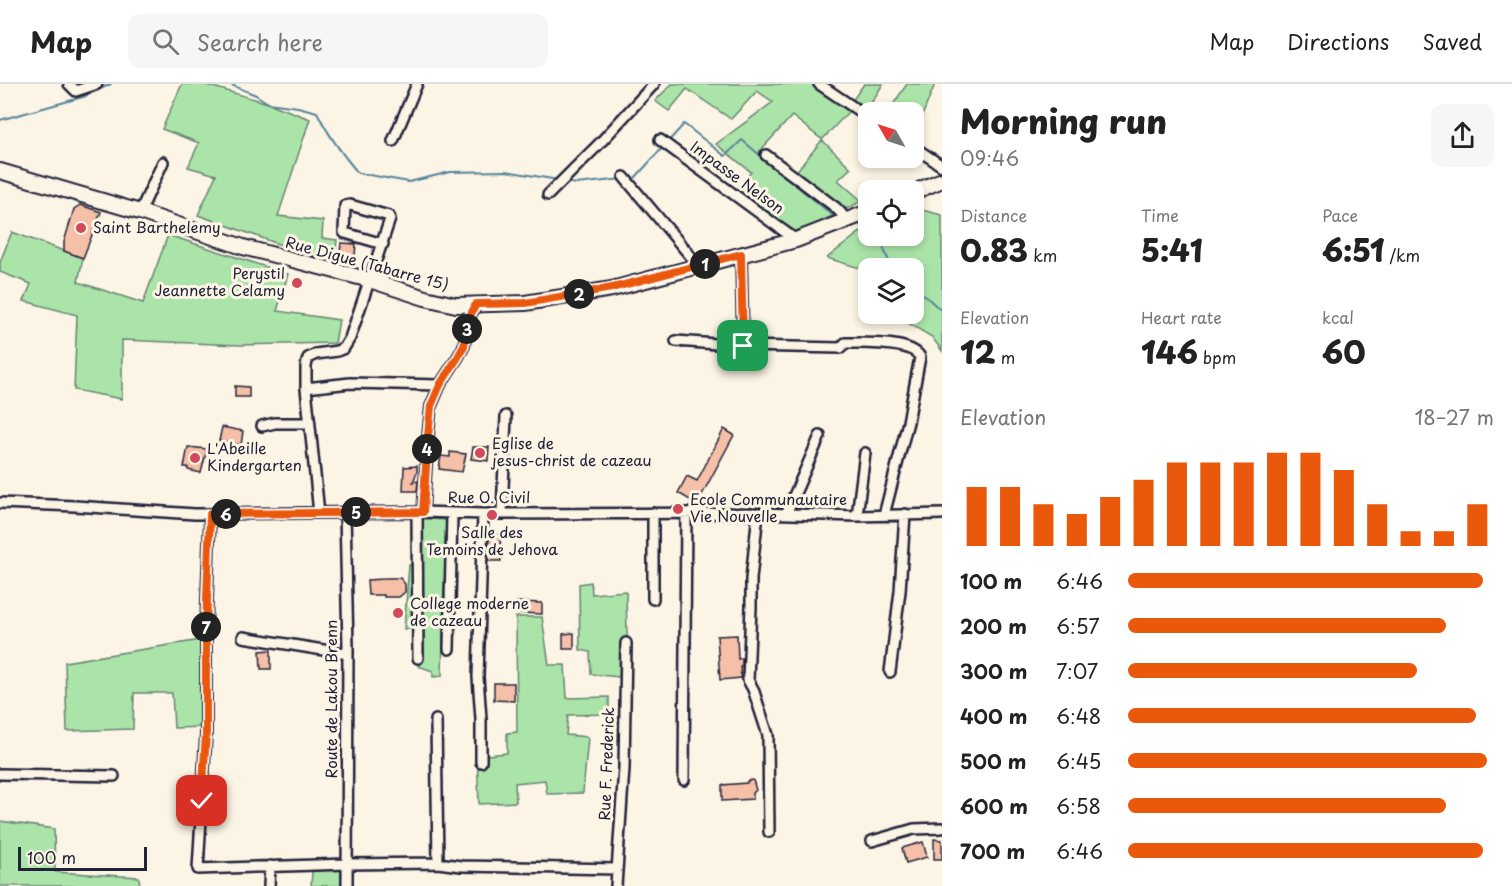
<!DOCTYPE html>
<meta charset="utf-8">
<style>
body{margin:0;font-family:"Playpen Sans",sans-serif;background:#f6f6f6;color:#222;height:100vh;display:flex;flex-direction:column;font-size:22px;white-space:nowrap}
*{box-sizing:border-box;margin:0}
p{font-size:20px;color:#767676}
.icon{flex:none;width:33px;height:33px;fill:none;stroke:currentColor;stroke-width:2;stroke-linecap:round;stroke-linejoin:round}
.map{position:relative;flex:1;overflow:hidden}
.panel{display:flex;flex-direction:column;background:#fff;width:570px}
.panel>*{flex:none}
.needle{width:39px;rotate:309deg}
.buttons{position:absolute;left:858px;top:18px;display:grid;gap:12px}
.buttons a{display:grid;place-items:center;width:66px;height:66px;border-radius:12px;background:#fff;box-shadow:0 3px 9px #0003;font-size:30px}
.scale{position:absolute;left:18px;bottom:15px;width:129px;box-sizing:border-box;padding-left:6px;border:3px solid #22223b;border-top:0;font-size:16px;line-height:21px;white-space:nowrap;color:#22223b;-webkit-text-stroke:4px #fcf5e5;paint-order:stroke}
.pin{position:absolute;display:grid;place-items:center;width:51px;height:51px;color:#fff;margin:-26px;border-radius:12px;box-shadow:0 3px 9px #0006}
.km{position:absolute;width:30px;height:30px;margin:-15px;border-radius:50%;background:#222;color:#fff;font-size:16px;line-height:30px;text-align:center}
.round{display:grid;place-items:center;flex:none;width:63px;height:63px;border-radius:12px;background:#f6f6f6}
.overview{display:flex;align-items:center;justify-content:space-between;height:102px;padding:0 18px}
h1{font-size:33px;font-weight:800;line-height:45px}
.metrics{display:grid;grid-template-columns:repeat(3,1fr);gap:9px;height:102px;padding:6px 18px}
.metrics div{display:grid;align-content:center}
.metrics b{font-size:30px;font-weight:800}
.metrics small{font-size:16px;font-weight:400}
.metrics p{font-size:16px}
.chart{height:168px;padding:12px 18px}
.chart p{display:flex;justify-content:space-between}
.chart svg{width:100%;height:108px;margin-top:6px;stroke:#ea580c;stroke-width:6}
ul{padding:0 18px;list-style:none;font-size:20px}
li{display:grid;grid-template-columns:96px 72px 1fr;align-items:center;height:45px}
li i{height:15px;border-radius:8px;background:#ea580c}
header{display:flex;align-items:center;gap:36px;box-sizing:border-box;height:84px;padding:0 30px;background:#fff;border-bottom:2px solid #e0e0e0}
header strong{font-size:28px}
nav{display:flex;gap:33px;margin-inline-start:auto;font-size:21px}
.search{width:420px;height:54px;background:#f6f6f6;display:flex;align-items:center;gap:15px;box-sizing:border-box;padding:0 21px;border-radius:12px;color:#767676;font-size:22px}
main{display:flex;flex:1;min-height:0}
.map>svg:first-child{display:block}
.green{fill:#abe4a8;stroke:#668372;stroke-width:1.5}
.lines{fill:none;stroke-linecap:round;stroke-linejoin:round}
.stream{stroke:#57859a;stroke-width:2}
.building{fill:#f5c0a7;stroke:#22223b;stroke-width:1.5}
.street-casing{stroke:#22223b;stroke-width:14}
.secondary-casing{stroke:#22223b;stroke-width:18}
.street{stroke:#fcf5e5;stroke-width:9}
.secondary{stroke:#fcf5e5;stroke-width:14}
.route-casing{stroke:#fff;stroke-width:12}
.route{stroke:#ea580c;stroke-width:8}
.poi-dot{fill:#d1495b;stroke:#fcf5e5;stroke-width:2}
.labels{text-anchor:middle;stroke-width:6;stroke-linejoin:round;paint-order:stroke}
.street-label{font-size:15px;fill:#22223b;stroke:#fcf5e5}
.poi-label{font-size:15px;fill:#22223b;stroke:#fcf5e5;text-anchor:start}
</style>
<header>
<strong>Map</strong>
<div class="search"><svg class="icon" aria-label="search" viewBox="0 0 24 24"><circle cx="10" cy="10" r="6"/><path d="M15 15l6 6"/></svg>Search here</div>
<nav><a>Map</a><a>Directions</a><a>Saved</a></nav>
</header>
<main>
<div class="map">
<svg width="942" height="802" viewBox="0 0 942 802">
<rect width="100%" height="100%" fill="#fcf5e5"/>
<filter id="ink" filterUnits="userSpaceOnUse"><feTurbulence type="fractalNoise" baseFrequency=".0167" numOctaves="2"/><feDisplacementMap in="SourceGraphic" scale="12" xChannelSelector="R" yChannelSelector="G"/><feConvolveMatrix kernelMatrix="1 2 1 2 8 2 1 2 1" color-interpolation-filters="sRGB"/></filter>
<g filter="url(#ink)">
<path class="green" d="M182,0H203L268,19L310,35L278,132L323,137L322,154L337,156L334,180L198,131L216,91L188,83L199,59L162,45Z
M672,0H814L851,25L823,55L820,54L792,32L759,68L791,94L822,56L851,84L838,96L862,117L798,149L735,109L751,88L716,60L773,18L757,7L731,35L687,5L669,27L655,17Z
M864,0H883L867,26L852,17Z
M907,0H935L914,52V28H888Z
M914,124L942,131V267L932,253L893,230H914V184H868V197L863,185L827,174L868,142V152H914Z
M12,148L83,174L78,198L143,219L168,151L288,190L277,227L339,236L335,259L239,261L122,256V315L74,306L77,231L24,217L31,200L0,188V178Z
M418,434L446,436L442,592L433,593V587L418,582L420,544L404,545L409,481L416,480Z
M591,498L592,510L626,507L628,594L591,590L590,568L580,566L579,500Z
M516,533H542L549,581H565L567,614L609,613V630L568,631L566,651L588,653L583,709L547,710L545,696L515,699L516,718L479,720L477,672L507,669V649L517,648Z
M201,556L204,643L174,644L172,609H134L133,645L67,647L65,578Z
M0,737L54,745L55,788L139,793L140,802H0Z
M344,784V802H311L312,787Z"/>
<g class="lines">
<path class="stream" d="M229,0L256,11L268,19L298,23L317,28C328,51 342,70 358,89L409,98L450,88L506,87L558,96
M0,36L83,13L111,0
M667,59L684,40L725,72L742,56L762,73
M769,79L836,134
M629,95L635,94L663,63
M566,98L576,100L623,95
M857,137L868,150
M870,152L881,158L890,180L895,184
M914,202L942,227"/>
</g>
<path class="building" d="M80,121L101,128L83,174L64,167V158L74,125Z
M341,159L356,160L354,182L339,179Z
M235,302L249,303V313H235Z
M222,343L243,347L241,361L219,357Z
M724,345L734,351L697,420L678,409L687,392L697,397Z
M188,363L207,365L201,389L188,386V383H184Z
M473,363H489L488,377L471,375Z
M450,368L466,370L462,388L439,385L441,372L450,373Z
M417,382V388L413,398L418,397L417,407H403L404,383Z
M489,450H500L501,477H488Z
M384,494H400L405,500V508L399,513H384V511H368L367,496L384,495Z
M517,518L542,519V530L517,529Z
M574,549V565H563V550Z
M737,551L738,575L742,574V582H740L741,594L720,596L717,552Z
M271,566V585H261L260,567Z
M494,599H514V617L494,616Z
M753,696L756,706L753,709V715L722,717V701L747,699V697Z
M934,755L942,756V775H934Z
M923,758L927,773L906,779L902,764Z"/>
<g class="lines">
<defs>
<path id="street" d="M69,0L76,7L97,0
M819,0L868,33
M660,56L796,156
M393,57L417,0
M914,63L942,82
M766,71L835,123L841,129L847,137
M624,93L698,181
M548,111L600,59L654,0
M140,128L163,78
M741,170L743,262L841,264L845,259C863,259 912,257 920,273L908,338L884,431
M676,257L743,262
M440,301L458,273L464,262L469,234L476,220
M306,304L350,299L440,301L431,322L428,352L423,428
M262,342L275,339H310
M0,419L75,422L195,430L423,428L483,430L758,429L857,432L942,430
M345,428L348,564L347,802
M417,428L418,574
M319,429L306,304V282L308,274L316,270L337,267L344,264L350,254L390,135L389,132L350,121L345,122L344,148L345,149L383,160
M502,429L506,332
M758,429L751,495V523L748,596L753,605L768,651L769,748
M210,430L206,544V650L198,785L347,780L438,779
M786,430L820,352
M857,432L865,369
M653,515V429
M243,553L348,570
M449,565L452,429
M890,588L900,507L905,430
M436,636L438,779L461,782L617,785
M481,678V635L478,593L483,430
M0,690L114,692
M684,696L686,429
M872,757L914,745L942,744
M269,802L270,782
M616,802L624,684L626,559"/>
<path id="secondary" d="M0,87L140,128L243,163L370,196L425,214L456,221L525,219L612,205L796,156L868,128
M914,108L942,96"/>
</defs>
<use href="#street" class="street-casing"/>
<use href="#secondary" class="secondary-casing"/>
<use href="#street" class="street"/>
<use href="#secondary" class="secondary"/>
</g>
</g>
<g class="lines" filter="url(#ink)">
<defs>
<path id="route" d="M202,717L206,650V544L210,430L423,428L428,352L431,322L440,301L458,273L464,262L469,234L476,220L525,219L612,204L741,170L743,262"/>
</defs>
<use href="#route" class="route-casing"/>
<use href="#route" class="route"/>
</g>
<g class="poi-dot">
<circle cx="81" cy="144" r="6"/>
<circle cx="297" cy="199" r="6"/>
<circle cx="480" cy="369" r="6"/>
<circle cx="195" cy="374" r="6"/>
<circle cx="678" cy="425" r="6"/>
<circle cx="492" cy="431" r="6"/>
<circle cx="398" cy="529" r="6"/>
</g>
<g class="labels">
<g class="street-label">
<text transform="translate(737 94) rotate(36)" y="5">Impasse Nelson</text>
<text transform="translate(367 180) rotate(15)" y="5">Rue Digue (Tabarre 15)</text>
<text x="489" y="419">Rue O. Civil</text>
<text transform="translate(332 615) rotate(-90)" y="5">Route de Lakou Brenn</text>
<text transform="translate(607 680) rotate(-88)" y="5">Rue F. Frederick</text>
</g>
<g class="poi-label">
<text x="93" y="149">Saint Barthelemy</text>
<text x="285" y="195" text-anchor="end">Perystil<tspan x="285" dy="17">Jeannette Celamy</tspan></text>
<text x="492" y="365">Eglise de<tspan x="492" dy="17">jesus-christ de cazeau</tspan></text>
<text x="207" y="370">L'Abeille<tspan x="207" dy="17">Kindergarten</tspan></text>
<text x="690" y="421">Ecole Communautaire<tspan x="690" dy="17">Vie Nouvelle</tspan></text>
<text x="492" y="454" text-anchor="middle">Salle des<tspan x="492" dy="17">Temoins de Jehova</tspan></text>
<text x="410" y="525">College moderne<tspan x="410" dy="17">de cazeau</tspan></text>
</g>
</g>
</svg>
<div class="buttons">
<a><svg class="needle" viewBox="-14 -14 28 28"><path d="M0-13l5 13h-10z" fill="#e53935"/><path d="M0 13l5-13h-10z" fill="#767676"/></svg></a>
<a><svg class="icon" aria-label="locate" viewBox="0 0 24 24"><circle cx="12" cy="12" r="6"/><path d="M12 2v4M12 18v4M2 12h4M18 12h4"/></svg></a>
<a><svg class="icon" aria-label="layers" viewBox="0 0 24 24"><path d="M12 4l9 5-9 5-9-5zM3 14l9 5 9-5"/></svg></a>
</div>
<div class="scale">100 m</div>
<div class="pin" style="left:743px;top:262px;background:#1e9e55"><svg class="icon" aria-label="arrive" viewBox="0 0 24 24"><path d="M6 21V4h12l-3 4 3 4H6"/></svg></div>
<div class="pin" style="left:202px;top:717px;background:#d93025"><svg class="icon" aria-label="check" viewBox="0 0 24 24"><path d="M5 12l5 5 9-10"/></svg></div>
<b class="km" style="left:705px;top:180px">1</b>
<b class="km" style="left:579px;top:210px">2</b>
<b class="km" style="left:467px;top:245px">3</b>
<b class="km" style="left:427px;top:365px">4</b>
<b class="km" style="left:356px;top:428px">5</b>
<b class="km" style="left:226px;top:430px">6</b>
<b class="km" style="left:206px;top:543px">7</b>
</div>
<section class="panel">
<div class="overview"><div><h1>Morning run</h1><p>09:46</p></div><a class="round"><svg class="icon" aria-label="share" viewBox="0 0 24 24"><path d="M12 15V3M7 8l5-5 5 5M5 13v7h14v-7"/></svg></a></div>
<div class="metrics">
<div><p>Distance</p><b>0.83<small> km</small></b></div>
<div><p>Time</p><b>5:41</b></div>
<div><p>Pace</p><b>6:51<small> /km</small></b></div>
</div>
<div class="metrics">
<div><p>Elevation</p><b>12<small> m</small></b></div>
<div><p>Heart rate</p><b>146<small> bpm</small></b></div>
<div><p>kcal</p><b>60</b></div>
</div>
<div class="chart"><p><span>Elevation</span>18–27 m</p>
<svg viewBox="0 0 160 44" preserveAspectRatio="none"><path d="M5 44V20M15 44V20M25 44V27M35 44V31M45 44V24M55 44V17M65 44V10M75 44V10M85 44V10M95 44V6M105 44V6M115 44V13M125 44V27M135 44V38M145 44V38M155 44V27"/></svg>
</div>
<ul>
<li><b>100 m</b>6:46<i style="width:97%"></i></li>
<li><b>200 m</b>6:57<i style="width:87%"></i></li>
<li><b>300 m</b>7:07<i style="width:79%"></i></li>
<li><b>400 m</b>6:48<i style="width:95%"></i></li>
<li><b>500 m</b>6:45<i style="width:98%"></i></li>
<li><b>600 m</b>6:58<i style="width:87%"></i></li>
<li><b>700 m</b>6:46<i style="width:97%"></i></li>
</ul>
</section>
</main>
